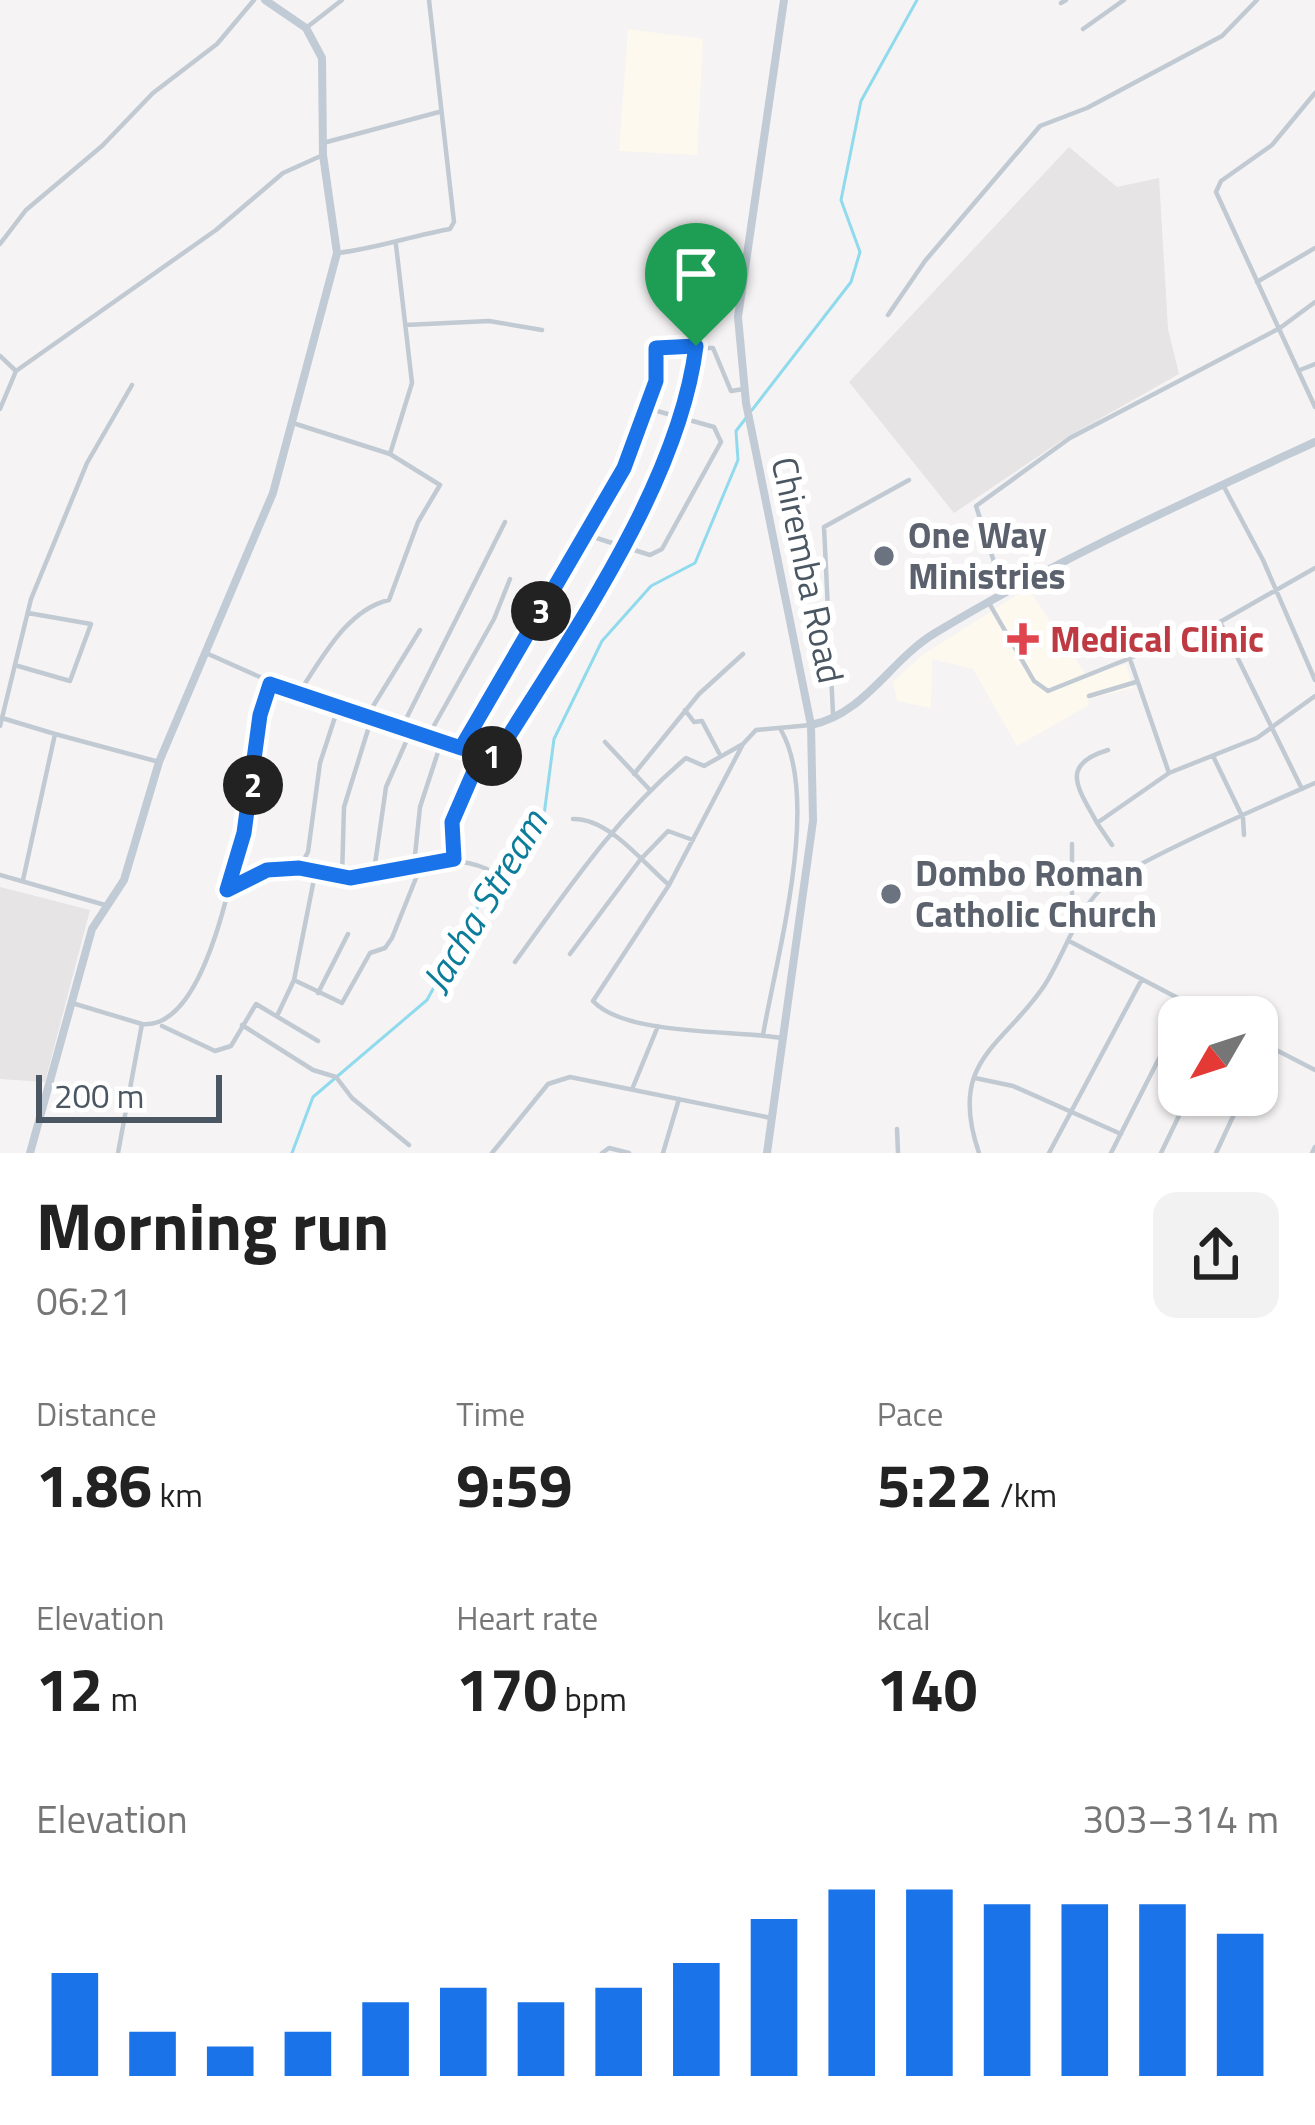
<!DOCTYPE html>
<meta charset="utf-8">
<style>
body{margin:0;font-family:"Titillium Web",sans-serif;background:#f2f2f2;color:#222;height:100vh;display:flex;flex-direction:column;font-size:45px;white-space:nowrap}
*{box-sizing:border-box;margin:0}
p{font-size:39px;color:#767676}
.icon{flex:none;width:66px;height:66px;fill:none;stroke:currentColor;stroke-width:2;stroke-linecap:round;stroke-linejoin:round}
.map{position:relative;height:1153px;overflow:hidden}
.drawer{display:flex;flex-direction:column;background:#fff;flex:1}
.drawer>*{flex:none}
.needle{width:78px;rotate:231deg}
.buttons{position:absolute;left:1158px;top:996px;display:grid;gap:24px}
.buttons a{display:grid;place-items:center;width:120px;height:120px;border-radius:24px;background:#fff;box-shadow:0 3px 9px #0004;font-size:60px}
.scale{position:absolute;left:36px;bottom:30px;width:186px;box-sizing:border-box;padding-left:12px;border:6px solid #4a5661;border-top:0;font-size:33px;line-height:42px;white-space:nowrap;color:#4a5661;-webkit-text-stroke:9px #fff;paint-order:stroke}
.pin{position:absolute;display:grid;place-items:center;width:102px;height:102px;color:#fff;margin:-123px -51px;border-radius:50% 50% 50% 0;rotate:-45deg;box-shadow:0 0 12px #0007}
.pin .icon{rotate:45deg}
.km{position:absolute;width:60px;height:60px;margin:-30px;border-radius:50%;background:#222;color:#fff;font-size:33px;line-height:60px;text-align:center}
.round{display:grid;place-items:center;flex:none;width:126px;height:126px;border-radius:24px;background:#f2f2f2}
.overview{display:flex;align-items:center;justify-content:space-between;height:204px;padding:0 36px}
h1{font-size:66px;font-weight:700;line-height:90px}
.figures{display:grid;grid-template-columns:repeat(3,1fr);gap:18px;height:204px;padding:12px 36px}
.figures div{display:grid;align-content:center}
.figures b{font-size:60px;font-weight:700}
.figures small{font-size:33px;font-weight:400}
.figures p{font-size:33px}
.chart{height:336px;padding:24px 36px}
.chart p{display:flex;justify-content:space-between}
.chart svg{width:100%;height:216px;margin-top:12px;stroke:#1a73e8;stroke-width:6}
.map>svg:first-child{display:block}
.commercial{fill:#fdf9ef}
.education{fill:#e6e4e5}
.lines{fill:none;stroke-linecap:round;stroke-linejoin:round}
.stream{stroke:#90daee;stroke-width:3}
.street{stroke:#c1cad2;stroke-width:4.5}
.secondary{stroke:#c1cbd6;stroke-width:8}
.route-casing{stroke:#fff;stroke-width:24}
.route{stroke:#1a73e8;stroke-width:15}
.worship-dot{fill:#6b7280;stroke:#fff;stroke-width:4.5}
.health-dot{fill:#e0444e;stroke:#fff;stroke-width:4.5}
.labels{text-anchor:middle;stroke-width:12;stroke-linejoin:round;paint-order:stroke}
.worship-label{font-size:36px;font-weight:bold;fill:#5b616d;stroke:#fff;text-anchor:start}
.street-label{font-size:36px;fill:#4a5661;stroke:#fff}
.health-label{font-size:36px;font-weight:bold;fill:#be3a42;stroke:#fff;text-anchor:start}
.water-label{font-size:39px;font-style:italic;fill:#0c7c9b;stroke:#fff}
</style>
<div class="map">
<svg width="1315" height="1153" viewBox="0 0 1315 1153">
<rect width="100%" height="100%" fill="#f5f3f3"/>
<path class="commercial" d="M628,29L703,39L697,155L619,151Z
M1028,588L1086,675L1126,664L1133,688L1088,699L1089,705L1017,746L973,669L932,659L931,708L897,701L893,682L921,656Z"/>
<path class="education" d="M1069,147L1117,187L1159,178L1168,329L1179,374L1064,439L954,513L849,382Z
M0,887L90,910L45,1082L0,1079Z"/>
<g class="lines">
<path class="stream" d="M752,410L851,282L860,252L841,200L861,101L917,0
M292,1153L313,1097L427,1000L500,866L544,815L554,739L602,641L651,586L695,563L738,460L736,431L746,418"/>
<path class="street" d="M1061,3L1066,0
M306,28L342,0
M1083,29L1124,0
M1315,93L1272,145L1221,181L1216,192L1315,407
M323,143L439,112
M0,244L26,210L102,146L153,93L217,44L254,0
M338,253C378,248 411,236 450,229L454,222L429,0
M1257,282L1315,248
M888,315L925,261L1040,126L1087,108L1222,36L1257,0
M405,325L489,321L542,330
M0,356L16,371
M1300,370L1315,364
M0,409L16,371L216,230L283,173L323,155
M296,424L390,454L440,485L418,522L389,600C346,610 322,659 298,694
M390,454L412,383L396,245
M1223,485L1263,560L1315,680
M587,535L650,555L662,549L721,442L714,427L650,409
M1003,590L976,506L1070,438L1280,328L1315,302
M989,603L1034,681L1048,691L1220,622L1315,568
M1220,622L1302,789
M206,653L298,694L492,756L568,648L642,504L688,405L696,346
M1131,662L1169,773
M18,666L70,681L91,624L28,613
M1089,696L1136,682
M685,710L694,722L702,721L719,753
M833,714L824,527L909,480
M367,716L420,630
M2,718L31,599L87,463L132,385
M0,726L2,718L55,734L23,880
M401,729L505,522
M55,734L159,762
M427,738L494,619L510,579
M605,742L649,789
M461,748L624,468L656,381V348H713L731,391L744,389
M1108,750C1058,765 1079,789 1097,823L1169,773L1257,738L1315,696
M1213,756L1243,818L1244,835
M634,774L699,694L743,654
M573,819C609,818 643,863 669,885
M1097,823L1112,845
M1072,844V899L1080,924
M454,859L452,822L480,757
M414,865L420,807L441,743
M299,868L308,852L320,763L338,708
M374,871L386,787L410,733
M0,875L105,905
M342,877L344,807L371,720
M227,890C292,850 296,884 351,878C398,872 442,849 487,869
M1071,942L1214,1017
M570,954L640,860L668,831L693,840
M515,962C568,889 616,817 686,758L704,766L743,744
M294,980L342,1003L370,953L385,948L392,938L422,863
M318,993L348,934
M72,1003L142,1024L118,1153
M277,1016L294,980L315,874
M142,1024C228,1033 250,746 270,685
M242,1025L313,1070L336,1077L352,1098L409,1145
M162,1026L215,1051L231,1046L256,1004L318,1041
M763,1035C777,954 821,801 781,730
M782,1038C735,1030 625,1036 593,1001L669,885L743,744L756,730L811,725
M1257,1040L1315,1070
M1257,1069L1269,1048
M975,1078L1013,1086L1121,1134
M633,1087L658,1026
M897,1129L898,1153
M492,1153L548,1084L570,1077L771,1118
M602,1153L609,1148L629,1153
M663,1153L679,1099
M979,1153C947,1060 1003,1047 1044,986C1063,957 1076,914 1100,890C1127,864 1274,801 1315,783
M1049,1153L1142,979
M1111,1153L1179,1019
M1161,1153L1189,1095
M1216,1153L1243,1095
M1312,1153L1315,1147"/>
<path class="secondary" d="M811,725C865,714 890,660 935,633C1056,560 1187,501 1315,442
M30,1153L92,929L124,880L159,762L273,493L337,253L323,155L322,58L306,28L265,0
M767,1153L813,821L811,725L746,403L738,317L784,0"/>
</g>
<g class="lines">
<defs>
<path id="route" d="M696,346C679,483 572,634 500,750L492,756L481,755L452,822L454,859L350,878L299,868L267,870L227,890L244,833L260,715L270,684L461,748L624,468L656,381V348Z"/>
</defs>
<use href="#route" class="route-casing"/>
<use href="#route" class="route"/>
</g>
<g class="worship-dot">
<circle cx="884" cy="556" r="12"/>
<circle cx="891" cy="894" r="12"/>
</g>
<path class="health-dot" d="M1017 621h12v12h12v12h-12v12h-12v-12h-12v-12h12z"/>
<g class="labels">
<g class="worship-label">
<text x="908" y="548">One Way<tspan x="908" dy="41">Ministries</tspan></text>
<text x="915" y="886">Dombo Roman<tspan x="915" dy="41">Catholic Church</tspan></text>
</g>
<g class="street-label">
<text transform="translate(808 570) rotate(78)" y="13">Chiremba Road</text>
</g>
<g class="health-label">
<text x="1050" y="652">Medical Clinic</text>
</g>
<g class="water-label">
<text transform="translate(484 901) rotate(-59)" y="14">Jacha Stream</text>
</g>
</g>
</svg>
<div class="buttons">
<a><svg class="needle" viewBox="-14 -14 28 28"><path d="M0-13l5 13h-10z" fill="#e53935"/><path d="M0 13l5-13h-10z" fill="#767676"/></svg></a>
</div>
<div class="scale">200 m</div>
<div class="pin" style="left:696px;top:346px;background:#1e9e55"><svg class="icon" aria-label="arrive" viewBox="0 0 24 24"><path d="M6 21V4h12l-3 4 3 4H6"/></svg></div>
<b class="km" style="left:492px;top:756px">1</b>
<b class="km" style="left:253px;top:785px">2</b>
<b class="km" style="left:541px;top:611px">3</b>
</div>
<section class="drawer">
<div class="overview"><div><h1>Morning run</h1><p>06:21</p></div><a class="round"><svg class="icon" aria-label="share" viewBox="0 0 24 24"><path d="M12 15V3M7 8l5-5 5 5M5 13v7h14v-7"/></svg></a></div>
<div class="figures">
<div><p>Distance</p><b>1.86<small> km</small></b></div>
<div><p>Time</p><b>9:59</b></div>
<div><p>Pace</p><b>5:22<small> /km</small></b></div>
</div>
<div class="figures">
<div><p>Elevation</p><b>12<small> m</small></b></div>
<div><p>Heart rate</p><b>170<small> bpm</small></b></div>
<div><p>kcal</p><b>140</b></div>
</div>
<div class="chart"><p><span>Elevation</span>303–314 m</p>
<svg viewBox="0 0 160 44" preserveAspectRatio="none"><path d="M5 44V23M15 44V35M25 44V38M35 44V35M45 44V29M55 44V26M65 44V29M75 44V26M85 44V21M95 44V12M105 44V6M115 44V6M125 44V9M135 44V9M145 44V9M155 44V15"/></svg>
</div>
</section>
